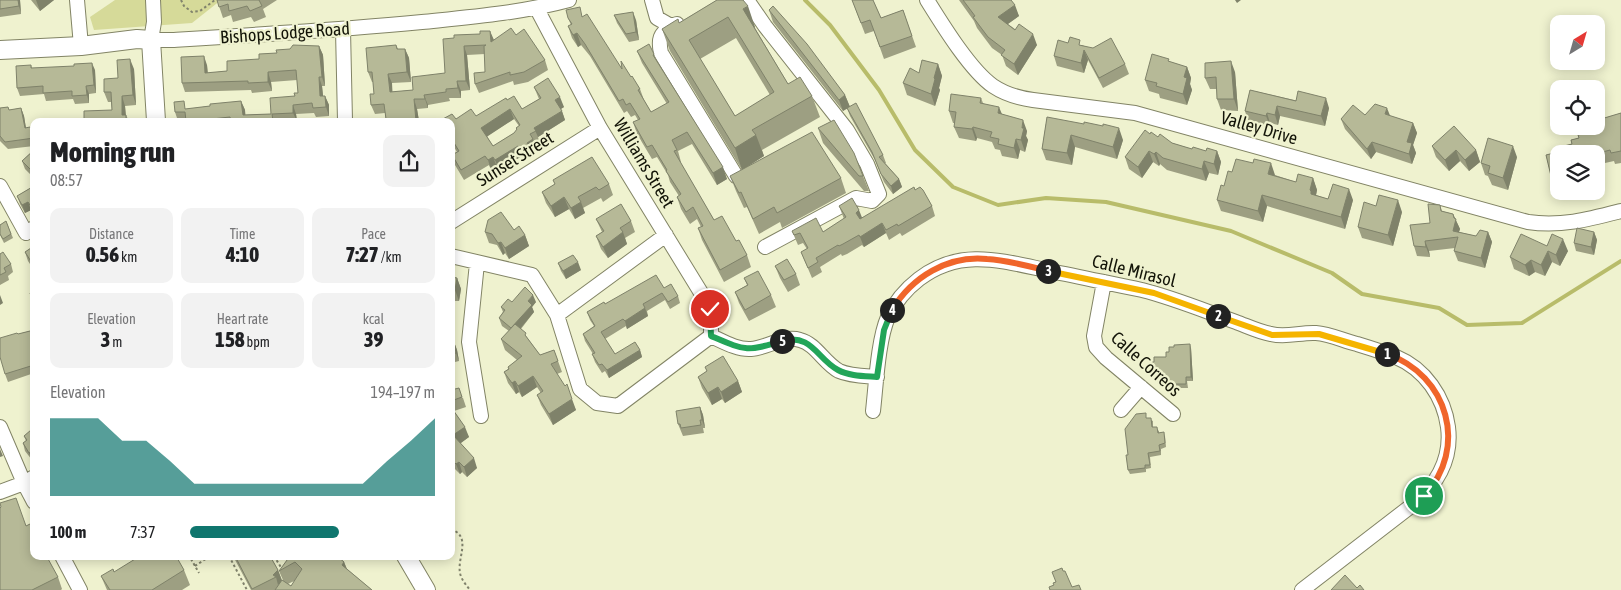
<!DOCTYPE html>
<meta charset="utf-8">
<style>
body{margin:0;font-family:"Asap Condensed",sans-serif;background:#f2f2f2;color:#202124;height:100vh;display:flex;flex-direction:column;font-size:19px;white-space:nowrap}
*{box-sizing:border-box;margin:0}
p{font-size:16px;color:#757577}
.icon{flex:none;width:28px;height:28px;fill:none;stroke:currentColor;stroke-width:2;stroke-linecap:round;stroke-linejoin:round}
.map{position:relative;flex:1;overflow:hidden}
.drawer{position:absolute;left:30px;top:118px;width:425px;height:442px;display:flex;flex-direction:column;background:#fff;border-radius:10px;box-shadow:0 2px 12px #0003}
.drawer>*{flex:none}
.needle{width:32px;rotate:37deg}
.controls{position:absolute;left:1550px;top:15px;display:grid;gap:10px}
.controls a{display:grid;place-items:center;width:55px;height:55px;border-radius:10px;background:#fff;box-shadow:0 2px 12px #0003;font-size:25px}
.pin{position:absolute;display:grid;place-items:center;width:42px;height:42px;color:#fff;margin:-21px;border:2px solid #fff;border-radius:50%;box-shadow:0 1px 5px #0007}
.km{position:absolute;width:25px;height:25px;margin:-12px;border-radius:50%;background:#222;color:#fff;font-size:14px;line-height:25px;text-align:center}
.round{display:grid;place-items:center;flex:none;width:52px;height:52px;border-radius:10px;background:#f2f2f2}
.headline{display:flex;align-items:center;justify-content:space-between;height:85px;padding:0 20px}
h1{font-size:28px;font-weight:800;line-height:38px}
.figures{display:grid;grid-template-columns:repeat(3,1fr);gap:8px;height:85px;padding:5px 20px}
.figures div{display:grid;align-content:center;border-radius:10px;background:#f2f2f2;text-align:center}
.figures b{font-size:21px;font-weight:800}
.figures small{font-size:14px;font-weight:400}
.figures p{font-size:14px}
.chart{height:140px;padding:10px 20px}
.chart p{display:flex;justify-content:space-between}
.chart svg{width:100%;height:90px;margin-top:5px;fill:#0f766e;opacity:.7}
ul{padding:0 20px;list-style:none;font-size:16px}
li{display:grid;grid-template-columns:80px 60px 1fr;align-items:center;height:38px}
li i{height:12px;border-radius:6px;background:#0f766e}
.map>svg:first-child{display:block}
.green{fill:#d6da99}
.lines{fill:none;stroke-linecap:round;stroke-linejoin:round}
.stream{stroke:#b8bc6a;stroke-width:4}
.minor-casing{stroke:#828465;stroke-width:16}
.major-casing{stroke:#828465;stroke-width:20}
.path{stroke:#81836c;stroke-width:2;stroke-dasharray:2.5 2.5;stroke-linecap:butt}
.minor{stroke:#fff;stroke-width:14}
.major{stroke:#fff;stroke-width:18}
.wall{fill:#9d9f82;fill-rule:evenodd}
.shaded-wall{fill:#7f826a}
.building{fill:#b6b997;stroke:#7f826a;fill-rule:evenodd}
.split-1-casing{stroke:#fff;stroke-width:10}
.split-2-casing{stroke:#fff;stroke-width:10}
.split-3-casing{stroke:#fff;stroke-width:10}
.split-4-casing{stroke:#fff;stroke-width:10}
.split-5-casing{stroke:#fff;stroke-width:10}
.split-6-casing{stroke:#fff;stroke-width:10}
.split-1{stroke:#f0652b;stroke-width:6}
.split-2{stroke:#f5b400;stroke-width:6}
.split-3{stroke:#f5b400;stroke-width:6}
.split-4{stroke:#f0652b;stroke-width:6}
.split-5{stroke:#22a559;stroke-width:6}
.split-6{stroke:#22a559;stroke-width:6}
.labels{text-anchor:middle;stroke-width:4.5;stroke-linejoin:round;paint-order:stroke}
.street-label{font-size:18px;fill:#131408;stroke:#eff2cf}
</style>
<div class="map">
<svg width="1621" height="590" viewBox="0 0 1621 590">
<rect width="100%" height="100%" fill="#eff2cf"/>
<path class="green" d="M115,0H221L192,23L94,30L90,17Z"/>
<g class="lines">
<path class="stream" d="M805,0L830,25L879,90L915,150L953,187L998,205L1046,198L1106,202L1231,231L1332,273L1362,294L1439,308L1467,325L1522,323L1621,261"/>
<defs>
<path id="minor" d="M77,0L81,46
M153,0L154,22L151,40H172C255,35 339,30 422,22C471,17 521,13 569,0
M652,0L657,18L671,26L677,24
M747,0L765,26L847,130L867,164L879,194L872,201L856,198L765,247
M927,0C942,24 970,70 993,86C1005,94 1018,98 1033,100L1135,113L1528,222C1561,227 1590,219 1621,211
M537,9L600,128L711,309V336
M671,26C660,34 658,39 661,53L736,176
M343,30L345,121
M0,186L26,233L34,228
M451,222L600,128
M451,256L532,275L557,315L580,389L597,403L618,406L711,336
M477,263L469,342L481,416
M1104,282L1094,336L1096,347L1106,358L1173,414
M557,315L666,235
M711,336C724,342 738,350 751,349C767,348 783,335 800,340C816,344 824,363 839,371C850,376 865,376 877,377
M1121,410L1141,387
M873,411C876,385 878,340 888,317C895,302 906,289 919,279C961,247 1002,261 1050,271C1081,277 1112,284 1142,290C1174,298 1205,311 1236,322C1247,326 1259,332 1271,334C1286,338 1301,332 1316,333C1330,334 1344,341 1357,344C1370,348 1383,352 1396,357C1425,369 1444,397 1448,427C1452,458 1438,483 1415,503L1302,590
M0,427L24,483L34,502
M0,492L24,483L34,477
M62,556L80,590"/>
<path id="major" d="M0,50L81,46L137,39L151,40L156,121
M406,556L426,590"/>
</defs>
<use href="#minor" class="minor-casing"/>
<use href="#major" class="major-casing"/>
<path class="path" d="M181,0L184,6L192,12L200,11L215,0
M451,529C472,537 457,557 460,573C461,579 466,585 470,590
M229,556L247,590
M274,556L282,569
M191,559L199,573
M195,566L210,556"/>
<use href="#minor" class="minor"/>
<use href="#major" class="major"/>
</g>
<path class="wall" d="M0,0H20L21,14L0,17Z
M31,0H54L40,11Z
M217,0H277L263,9L266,17L254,22L251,17L233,22L231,15L223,18Z
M717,0L755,27V28L788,84L812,96L820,117L762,150L764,156L742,170L670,51L662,29L679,23ZM736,38L770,95L735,116L700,59Z
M852,0H873L881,18L903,10L916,47L884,59L874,31L865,34Z
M959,0H1011L1019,16L1008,24L1037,45L1018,75L1006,66L1002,55L992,48L977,28L974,21Z
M769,10L845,95L850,107L883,155L886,163H885L899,179L902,187L893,194L884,182L875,160L850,116L847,108L843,111L773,22Z
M614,15L636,20L639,40L629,42L617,23Z
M583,17L622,69L631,77L640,89L644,100L651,112L667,104L642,63L637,51L654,54L658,63L727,179L717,185L692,144L678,151L681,162H680L714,220L736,241L747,255L751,267L724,282L702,240L698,228L701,227L697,219L690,224L681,209L677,197L679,196L670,182L668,175L657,157L652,159L637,134L633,122L638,120L635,115L631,117L627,111L624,113L590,56L581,45L578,47L572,38L568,26L571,25L568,18Z
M490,31L493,40L516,35L545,60L548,70L528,82L514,85L513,81L479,93L475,84L485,72V54L467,55L470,90L461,91V98H449L450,101L428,105V108L417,109L419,121H382L386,119L385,113L375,114L371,105L374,94L373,82H372L368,72L396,45L398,49H405L409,58L411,82L392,83V92L413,90L445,73L454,38L480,34Z
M1082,45L1125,64L1129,74L1103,88L1088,60L1084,73L1057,66L1054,56Z
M319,46L323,55L325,86H322L323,96H325L329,105V116L316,117L314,113L296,114L297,121H178L175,112L187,109L210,106L241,101L245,110V115L271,114L298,93L297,80L271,82L272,91L252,93L251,90L185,92L182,83L207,65L208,73L227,71L277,53Z
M1170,62L1187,67L1191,78L1190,84L1192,90L1187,105L1160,98L1159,94L1149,91L1145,80Z
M938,64L942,76L939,88L940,90L935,106L907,95L903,83L919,73Z
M31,65L32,68L95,70L96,93L89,94V103L75,104L73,99L46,101L44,94L20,96L17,88Z
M134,69L136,105L125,106L126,115L129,121H84L112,110L111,102H108L104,92L118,78Z
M1235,72L1238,111L1221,110L1217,99V89H1210L1205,78Z
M534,87L564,107L561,109L565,120L538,137L539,140L535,143L537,148L531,152L532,154L524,159L522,156L499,170L497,167L491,170L489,165L464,180L455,165L452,155L457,152L451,142V121L456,119L476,116L507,100L522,109L539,99ZM514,119L519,126L516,128L517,130L514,133L493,146L487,136Z
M1250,90L1329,108L1325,126L1280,116L1278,125L1270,123V126L1248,121L1245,111Z
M981,98L983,103L1002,114L1027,131L1026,136L1028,140L1025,152L1020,150L1018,159L1002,156L1000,150L995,149L992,142L977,138L976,141L959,138L954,127L955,123H953L949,111Z
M8,107L9,110L21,108L24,116L26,128L34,133V146L8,149L0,141V108Z
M1621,113V163L1615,164L1614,161L1596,165V154H1559V186L1555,187L1551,176L1546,155L1562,151L1560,147L1572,144L1571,140L1579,138L1578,135L1604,129L1601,119Z
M1365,115L1390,116L1413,123L1417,133L1413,145L1416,153L1412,164L1376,152L1371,159L1345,129L1341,119Z
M1047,117L1123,140L1117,159L1075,147L1072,165L1046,160L1042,149Z
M818,128L863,176L869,191H864L823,143Z
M1150,134L1158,137L1172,143L1192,149L1206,151H1217L1221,162L1218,175L1209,173L1206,181L1167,170L1160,164L1159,166L1153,162L1142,178L1129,169L1125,157Z
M1432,146L1476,150L1480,162L1469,171L1460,161L1449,171L1436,157Z
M34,150V178L25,169L22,161Z
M1517,157L1508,190L1492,185L1488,176L1485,175L1481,163Z
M1232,172L1275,175L1296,182L1313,178L1317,190L1316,195L1328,199L1353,200L1345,229L1267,206L1263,222L1221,211L1217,200Z
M730,176L841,178L846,193L782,228L780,222L759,234L747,207L744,208L736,191Z
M553,180L609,184L613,195L603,202L601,198L583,208L585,213L575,219L569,209L555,217L546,203L542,192L555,184Z
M34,186V212L33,213L31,210L25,213L20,204L17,196Z
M915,190L932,206L935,216L902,236L900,233L889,240L886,233L864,247L862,245L847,254L842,256L841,254L820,267L822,272L812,278L801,252L807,249L803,243L798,245L792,231L823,232L844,219L839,206L862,218Z
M1440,205L1442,211L1453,214L1460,229L1459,232L1476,236L1488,232L1492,242L1485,268L1458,261L1454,251L1455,248L1429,251L1430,257L1417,256L1414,246L1430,223Z
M1376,206L1402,212L1393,246L1362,238L1358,227Z
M596,219L631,221L635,232L625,238L627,244L608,258L601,249L596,236L602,232Z
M6,221L13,238L4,243L0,235V225Z
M514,230L525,235L529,246L509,259L505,253L503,255L497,245L489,243L485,232Z
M1594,232L1597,240L1594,255L1576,251L1574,243Z
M34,246V270L28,261L25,252Z
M1547,246L1568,251L1560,266L1552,262L1545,276L1535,272L1529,276L1514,269L1510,257Z
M0,254L11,264L13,272L8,276L9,280L0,285Z
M558,263L581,270L566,279L561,271Z
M775,266L796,274L800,285L788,292L780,278Z
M451,277L457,278L461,289L459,301H451Z
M744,278L771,295L776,307L749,321L739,303L735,292L747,285Z
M664,288L678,296L680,303L670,309L665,300L647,311L648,316L627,329L626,326L605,339L615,354L640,350L642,357L609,378L605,371L602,373L595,362L592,354H593L585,341L583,334L594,326L590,320L587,312L605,304Z
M512,302H536L532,307L534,312L521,329L540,355L554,350L562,372L557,374L576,410L553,425L541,405L537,395L541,393L537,387L522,397L519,392L516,394L508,383L504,372L508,369V367L517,360L505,350L501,339L509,331L502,326L499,318L503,312L501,307Z
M34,330V373L8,382L5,374L18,334Z
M454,342L457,350L459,361L451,363V343Z
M1191,348L1193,381H1187L1188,388H1163L1162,384H1158L1156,378H1154L1153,374L1154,362L1166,357Z
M705,367L738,381L742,392L725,403L722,399L712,405L702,388L698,377L707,371Z
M451,390L463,398L466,407L454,411L469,437L460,443L477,468L467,477L462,472L460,474L453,467L451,462Z
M700,407L703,415L705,428H703L704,433L683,436L678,424Z
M1147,418L1153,421V427L1159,431V433L1165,436L1166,447L1161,449V455L1150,457L1151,468L1146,469V472L1130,474L1128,470V455Z
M34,434V459L32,460L25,451L23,443L26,441L24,436Z
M34,556L58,577L62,589L61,590H0Z
M233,556H270L278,570L282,580H283L279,571L290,556L344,562L347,569L372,590H251ZM294,581L291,586L288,584Z
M184,570L190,585L182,590H107L101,576Z"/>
<path class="shaded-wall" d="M18,0H20L21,14L19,6Z
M36,0H54L40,11Z
M1235,0H1241L1237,3Z
M1015,5L1019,16L1002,28L998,17Z
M748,6L755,27L751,30L743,9Z
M633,12L636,20L639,40L636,32Z
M490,31L494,40L491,42Z
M577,33L581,45L578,47L573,35Z
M1033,34L1037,45L1018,75L1014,64Z
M319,46L323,55L325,86L322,77Z
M464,46L467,55L470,90L466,81Z
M405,49L409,58L411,82L407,72Z
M1084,50L1088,60L1084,73L1081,63Z
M204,56L207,65L208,82L205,73Z
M130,59L134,69L136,105L133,95Z
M1231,61L1235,72L1238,111L1234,99Z
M92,63L95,70L96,93L94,85Z
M938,64L942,76L939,88L940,90L935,106L931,94L934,78Z
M1187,67L1191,78L1190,84L1192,90L1187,105L1183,94L1184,77Z
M268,72L271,82L272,91L268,82Z
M388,74L392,83L393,102L390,92Z
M319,77L322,86L324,105L320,96Z
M457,81L461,91V98L458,88Z
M86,86L89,94V103L87,95Z
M424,95L428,105V108L425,99Z
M845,95L850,107L843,111L839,100Z
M122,96L125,106L126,121L122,115Z
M325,96L329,105V116L326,107Z
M560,97L564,107L559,110L555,100Z
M1326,98L1329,108L1325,126L1321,116Z
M414,99L417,109L419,121H416Z
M241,101L245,110L246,121L243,115Z
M293,105L296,114L297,121L293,113Z
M1277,106L1280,116L1278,125L1275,115Z
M999,107L1004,119L998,113Z
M21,108L24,116L27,135L25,128Z
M1387,108L1391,118L1385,114Z
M510,109L514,119L485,138L481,128Z
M562,111L565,120L538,137L534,128Z
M1267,113L1270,123V126L1266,116Z
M1023,120L1027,131L1026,136L1028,140L1025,152L1021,140L1022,128Z
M1413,123L1417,133L1413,145L1416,153L1412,164L1409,154L1407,142Z
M973,127L977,138L976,141L972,129Z
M1119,128L1123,140L1117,159L1113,147Z
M756,135L764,156L742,170L735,148Z
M1071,135L1075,147L1072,165L1067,153Z
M533,139L537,148L531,152L532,154L524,159L520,150L527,143Z
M1016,139L1020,150L1018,159L1014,148Z
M1372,142L1376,152L1371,159L1367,149Z
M518,146L522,156L499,170L495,160Z
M1513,146L1517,157L1508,190L1503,178Z
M1456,150L1460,161L1449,171L1445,160Z
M1476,150L1480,162L1469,171L1465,160Z
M1149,151L1153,162L1142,178L1138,167Z
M1217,151L1221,162L1218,175L1214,164Z
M1156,152L1160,164L1159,166L1154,154Z
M493,157L497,167L491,170L488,160Z
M1204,161L1209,173L1206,181L1202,169Z
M1271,163L1275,175L1272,185L1268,174Z
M723,167L727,179L717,185L713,173Z
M1313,178L1317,190L1315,200V205L1310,190Z
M899,179L902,187L893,194L891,186Z
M1349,189L1353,200L1345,229L1341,217Z
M1262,195L1267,206L1263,222L1258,211Z
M564,197L569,209L555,217L551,206Z
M1398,200L1402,212L1393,246L1388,235Z
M28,202L31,210L25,213L22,205Z
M581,202L585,213L575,219L571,208Z
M859,210L863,220L859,223L856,213Z
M1453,214L1460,229L1457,237L1453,231Z
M882,223L886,233L864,247L860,237Z
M623,232L627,244L608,258L603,247Z
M1488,232L1492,242L1485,268L1481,258Z
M1594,232L1597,240L1594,255L1591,247Z
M525,235L529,246L509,259L505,248Z
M1563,239L1568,251L1560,266L1556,255Z
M1425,241L1429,251L1430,257L1426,247Z
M501,242L505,253L503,255L498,243Z
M1548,251L1552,262L1545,276L1541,265Z
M1531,260L1535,272L1529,276L1525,265Z
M578,262L581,270L566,279L563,271Z
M457,278L461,289L459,301L455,290Z
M0,295L3,303L0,305Z
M533,295L536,302L532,307L534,312L514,336L511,328L528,301Z
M645,308L648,316L627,329L625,321Z
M454,342L457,350L459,361L456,353Z
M1190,344L1191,348L1193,381L1191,377Z
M640,350L642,357L609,378L607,370Z
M533,376L537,387L522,397L518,386Z
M515,381L519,392L516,394L512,383Z
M738,381L742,392L725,403L721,392Z
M718,387L722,399L712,405L708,393Z
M572,399L576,410L553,425L549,414Z
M700,407L703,415L705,428L702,420Z
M465,427L469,437L457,446L453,435Z
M0,449L3,456L0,457Z
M34,450V459L32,460L29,453Z
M474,458L477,468L467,477L464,467Z
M459,462L462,472L460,474L456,464Z
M344,562L350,577L342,565Z
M278,570L282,581L278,585L276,577L273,575Z"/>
<path class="building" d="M0,0H18L19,6L0,9Z
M217,0H259L262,6L250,11L247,6L229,11L228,4L219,7Z
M717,0H743L748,6L743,9L788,84L800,77L812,96L752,130L756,135L735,148L662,29L678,19L679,23ZM728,17L774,92L735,116L689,40Z
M852,0H873L881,18L903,10L912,36L880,47L870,20L861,23Z
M963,0H1011L1015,5L998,17L1015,30L1019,24L1033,34L1014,64L1001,55L1005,50L988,37L973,17L975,16Z
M773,6L807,44L845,95L839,100L769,10Z
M580,7L582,17L587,14L622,69L621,61L631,77L632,76L640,89L638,90L651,112L669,102L637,51L649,44L654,54L653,55L723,167L713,173L687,132L672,140L677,150L674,151L714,220L722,216L736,241L739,240L747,255L720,270L698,228L703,226L693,207L686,212L677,197L681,194L666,171L667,170L652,145L647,147L633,122L640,119L630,103L626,105L623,99L619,101L585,44L577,33L573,35L568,26L572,24L568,18L566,10Z
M633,12L636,32L626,34L614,15Z
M511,28L516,35L524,29L545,60L524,72L510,75V72L475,84L474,73L485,72L484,46L486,45L464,46L466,81H457L458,88L446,89V92L424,95L425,99H414L416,121H382L386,119L384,104L371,105L370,94H374L372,72H368L366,48L396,45L397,49H405L407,72L388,74L390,92L413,90L412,77L445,73L443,39L454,38V35L480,34V31H490L491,42Z
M1070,37L1080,40L1079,45L1093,48L1111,38L1125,64L1099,78L1084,50L1081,63L1054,56L1058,40L1068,43Z
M293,45L319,46L322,77H319L320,96H325L326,107L313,108L312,103L293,105V113L272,114L273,121H231L230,117L212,119L213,121H186L185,112H175L174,102L184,101L185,109L210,106V104L241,101L243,115L271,114L270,98L295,96L294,93H298L296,70L268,72V82L248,83V81L182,83L181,57L204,56L205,73L227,71V61L259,59V54L277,53L276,50L290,49Z
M1152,54L1169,59L1168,61L1187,67L1184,77L1187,78L1183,94L1156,86L1157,83L1145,80Z
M130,59L133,95L122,96V115H126V121H84V111L112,110L111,92H104V79L118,78L117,60Z
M922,60L938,64L934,78L935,79L931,94L903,83L910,68L919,73Z
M1231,61L1234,99H1217L1216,77L1205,78V63Z
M92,63L94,85L86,86L87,95L72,96V91L43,93V86L17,88L16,66L31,65V68L74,66V64Z
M548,78L560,97L555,100L562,111L534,128L536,131L530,134L533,139L527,143L528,145L520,150L518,146L495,160L493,157L488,160L485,156L461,170L452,155L459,151L451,138V121H441V120L452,114L456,119L471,109L476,116L506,98L507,100L514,96L522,109L541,98L534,87ZM510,109L520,125L516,128L517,129L514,133L493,146L481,128Z
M1250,90L1296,101L1298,91L1326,98L1321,116L1277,106L1275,115L1267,113L1266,116L1245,111Z
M951,94L981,98L980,103L999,107L998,113L1023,120L1022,128H1024L1021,140L1016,139L1014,148L998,144L999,139L990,137L992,132L973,127L972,129L954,127L956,112L949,111Z
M856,103L883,155L879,157L899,179L891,186L881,174L872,152L847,108Z
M1375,104L1387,108L1385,114L1413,123L1407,142L1412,143L1409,154L1372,142L1367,149L1341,119L1353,105L1365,115Z
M8,107L9,110L21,108L25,128L30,127L34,133V138L5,142L0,136V108Z
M1621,113V151L1611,153L1610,150L1595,154H1559V174L1551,176L1546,155L1562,151L1560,147L1572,144L1571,140L1579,138L1578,135L1604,129L1601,119Z
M1047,117L1084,124V122L1103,126V124L1119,128L1113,147L1071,135L1067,153L1042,149Z
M834,120L854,153L863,176H859L818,128Z
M1454,126L1476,150L1465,160L1456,150L1445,160L1432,146Z
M1145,130L1150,134L1151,132L1158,137L1160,134L1172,143L1192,149L1193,147L1206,151L1207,148L1217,151L1214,164L1204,161L1202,169L1163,158L1156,152L1154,154L1149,151L1138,167L1125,157Z
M812,132L841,178L777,213L774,207L753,219L741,192L739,193L730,176Z
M1488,138L1513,146L1503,178L1488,173L1490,166L1481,163Z
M34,150V171H32L22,161Z
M592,157L609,184L599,190L596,187L578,197L581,202L571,208L564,197L551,206L542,192L555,184L553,180Z
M1236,159L1253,163L1254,159L1271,163L1268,174L1296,182L1298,174L1313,178L1310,190L1311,191V194L1328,199L1333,184L1349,189L1341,217L1262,195L1258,211L1217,200L1221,185L1224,186L1228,171L1232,172Z
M34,186V203L30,205L28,202L22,205L17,196Z
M914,187L915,190L920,187L923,190L932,206L898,226L897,224L886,230L882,223L860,237L859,235L843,244L839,246L838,245L816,258L818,262L808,268L801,252L808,248L800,233L794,235L792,231L816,218L823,232L846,217L839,206L852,198L859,210L856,213L860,219Z
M1379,195L1398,200L1388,235L1358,227L1364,202L1376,206Z
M621,204L631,221L620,228L623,232L603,247L596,236L604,231L596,219Z
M1428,204L1440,205L1441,211L1453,214L1454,218L1456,219L1453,231L1476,236L1480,230L1488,232L1481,258L1454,251L1458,237L1425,241L1426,247L1414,246L1410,225L1430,223Z
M501,212L514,230L519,226L525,235L505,248L501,242L498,243L492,234L485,232L488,220Z
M6,221L11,234L3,239L0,234V225Z
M1577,228L1594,232L1591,247L1574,243Z
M1521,234L1547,246L1552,234L1563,239L1556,255L1548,251L1541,265L1531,260L1525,265L1510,257Z
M34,246V266L25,252Z
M3,252L11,264L4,268L6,272L0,275V254Z
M573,255L578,262L563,271L558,263Z
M787,259L796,274L784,280L775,266Z
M758,271L771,295L745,310L735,292L748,285L744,278Z
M656,275L664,288L671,284L678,296L668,302L662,293L643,304L645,308L625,321L623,319L601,332L615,354L635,342L640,350L607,370L602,364L599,365L592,354L595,353L583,334L595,326L587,312L604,302L605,304Z
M451,277L457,278L455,290H451Z
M525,287L533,295L528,301L532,305L511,328L499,318L505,310L501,307L508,299L512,302Z
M34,292V305L30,293Z
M515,324L526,333L525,335L540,355L554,350L558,361L551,364L565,386L567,384L572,399L549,414L537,395L543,391L533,376L518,386L515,381L512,383L504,372L509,369L508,367L522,356L501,339Z
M34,330V365L5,374L0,357V338L17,333L18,334Z
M454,342L456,353L451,354V343Z
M1190,344L1191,377H1186V384H1162V380H1157L1156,374H1153L1152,362H1154V357H1166V352H1169V347H1174V345Z
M723,356L738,381L721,392L718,387L708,393L698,377L707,371L705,367Z
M459,388L462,397L451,401V390Z
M451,407L465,427L453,435L474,458L464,467L459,462L456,464L451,459Z
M700,407L702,420H700L701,425L681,428L680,424H678L676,411Z
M1146,413V418H1151L1152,427H1157L1158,433L1164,432L1165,443L1159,445L1160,451L1148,453L1150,465H1145V468L1128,470L1126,455H1128L1125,429L1136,414Z
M31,430L34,434V450L29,453L23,443L27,440L24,436Z
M16,498L26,526L30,524L34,532V556H45V558L47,557L58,577L32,590H0V508L1,507L0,503Z
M140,556H176L184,570L152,590H110L101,576L113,569L114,572Z
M235,556H270L278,570L273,575L276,577L252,589Z
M290,556H337L344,562L342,565L372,590H275L282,580L291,586L302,569L295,562L279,571Z
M1062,568L1063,571H1065L1072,587L1079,585L1081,590H1050L1049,587L1054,585L1053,583L1056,582L1052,572Z
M1345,575L1357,588L1360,585L1364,590H1331Z"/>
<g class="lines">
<defs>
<path id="split-1" d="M1387,354C1448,375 1469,448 1424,496"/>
<path id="split-2" d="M1218,316L1272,335L1319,334L1387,354"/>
<path id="split-3" d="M1048,271L1154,293L1218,316"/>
<path id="split-4" d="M892,310C912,277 948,255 987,259C1007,260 1028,266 1048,271"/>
<path id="split-5" d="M782,341C812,333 817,359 838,370C849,376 864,376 877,377L884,330L892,310"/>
<path id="split-6" d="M710,309L711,336C746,351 746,352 782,341"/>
</defs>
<use href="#split-1" class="split-1-casing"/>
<use href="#split-2" class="split-2-casing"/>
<use href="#split-3" class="split-3-casing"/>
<use href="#split-4" class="split-4-casing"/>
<use href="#split-5" class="split-5-casing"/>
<use href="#split-6" class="split-6-casing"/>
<use href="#split-1" class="split-1"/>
<use href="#split-2" class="split-2"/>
<use href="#split-3" class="split-3"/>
<use href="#split-4" class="split-4"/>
<use href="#split-5" class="split-5"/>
<use href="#split-6" class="split-6"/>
</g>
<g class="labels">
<g class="street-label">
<text transform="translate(285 33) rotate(-4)" y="6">Bishops Lodge Road</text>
<text transform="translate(1259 128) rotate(16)" y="6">Valley Drive</text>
<text transform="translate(515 159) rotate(-32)" y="6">Sunset Street</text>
<text transform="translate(644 163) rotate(59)" y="6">Williams Street</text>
<text transform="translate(1134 271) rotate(14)" y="6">Calle Mirasol</text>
<text transform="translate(1146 364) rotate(42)" y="6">Calle Correos</text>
</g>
</g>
</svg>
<div class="controls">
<a><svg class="needle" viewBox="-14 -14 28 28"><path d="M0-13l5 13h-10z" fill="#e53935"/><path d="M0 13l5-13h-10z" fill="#757577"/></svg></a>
<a><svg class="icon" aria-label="locate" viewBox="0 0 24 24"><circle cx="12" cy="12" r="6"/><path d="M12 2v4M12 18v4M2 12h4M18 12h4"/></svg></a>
<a><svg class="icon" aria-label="layers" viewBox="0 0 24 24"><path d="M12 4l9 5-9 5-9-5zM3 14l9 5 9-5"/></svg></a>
</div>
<div class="pin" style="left:1424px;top:496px;background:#1e9e55"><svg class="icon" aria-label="arrive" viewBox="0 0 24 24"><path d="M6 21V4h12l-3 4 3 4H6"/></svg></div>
<div class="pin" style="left:710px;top:309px;background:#d93025"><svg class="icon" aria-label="check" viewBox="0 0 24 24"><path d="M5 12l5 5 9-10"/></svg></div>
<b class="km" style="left:1387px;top:354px">1</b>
<b class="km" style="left:1218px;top:316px">2</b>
<b class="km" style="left:1048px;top:271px">3</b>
<b class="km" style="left:892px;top:310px">4</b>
<b class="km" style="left:782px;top:341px">5</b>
<section class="drawer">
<div class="headline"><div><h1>Morning run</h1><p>08:57</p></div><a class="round"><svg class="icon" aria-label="share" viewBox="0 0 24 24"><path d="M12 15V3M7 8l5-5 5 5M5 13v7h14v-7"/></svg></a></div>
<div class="figures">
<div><p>Distance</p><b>0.56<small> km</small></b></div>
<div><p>Time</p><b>4:10</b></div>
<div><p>Pace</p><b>7:27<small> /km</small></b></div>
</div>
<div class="figures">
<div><p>Elevation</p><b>3<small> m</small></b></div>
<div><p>Heart rate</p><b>158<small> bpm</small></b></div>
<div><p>kcal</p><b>39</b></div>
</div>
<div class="chart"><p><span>Elevation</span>194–197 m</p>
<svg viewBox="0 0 160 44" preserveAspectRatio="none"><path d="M0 44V6L10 6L20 6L30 17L40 17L50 27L60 38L70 38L80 38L90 38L100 38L110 38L120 38L130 38L140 27L150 17L160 6V44z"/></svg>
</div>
<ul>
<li><b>100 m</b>7:37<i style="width:61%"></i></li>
</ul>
</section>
</div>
